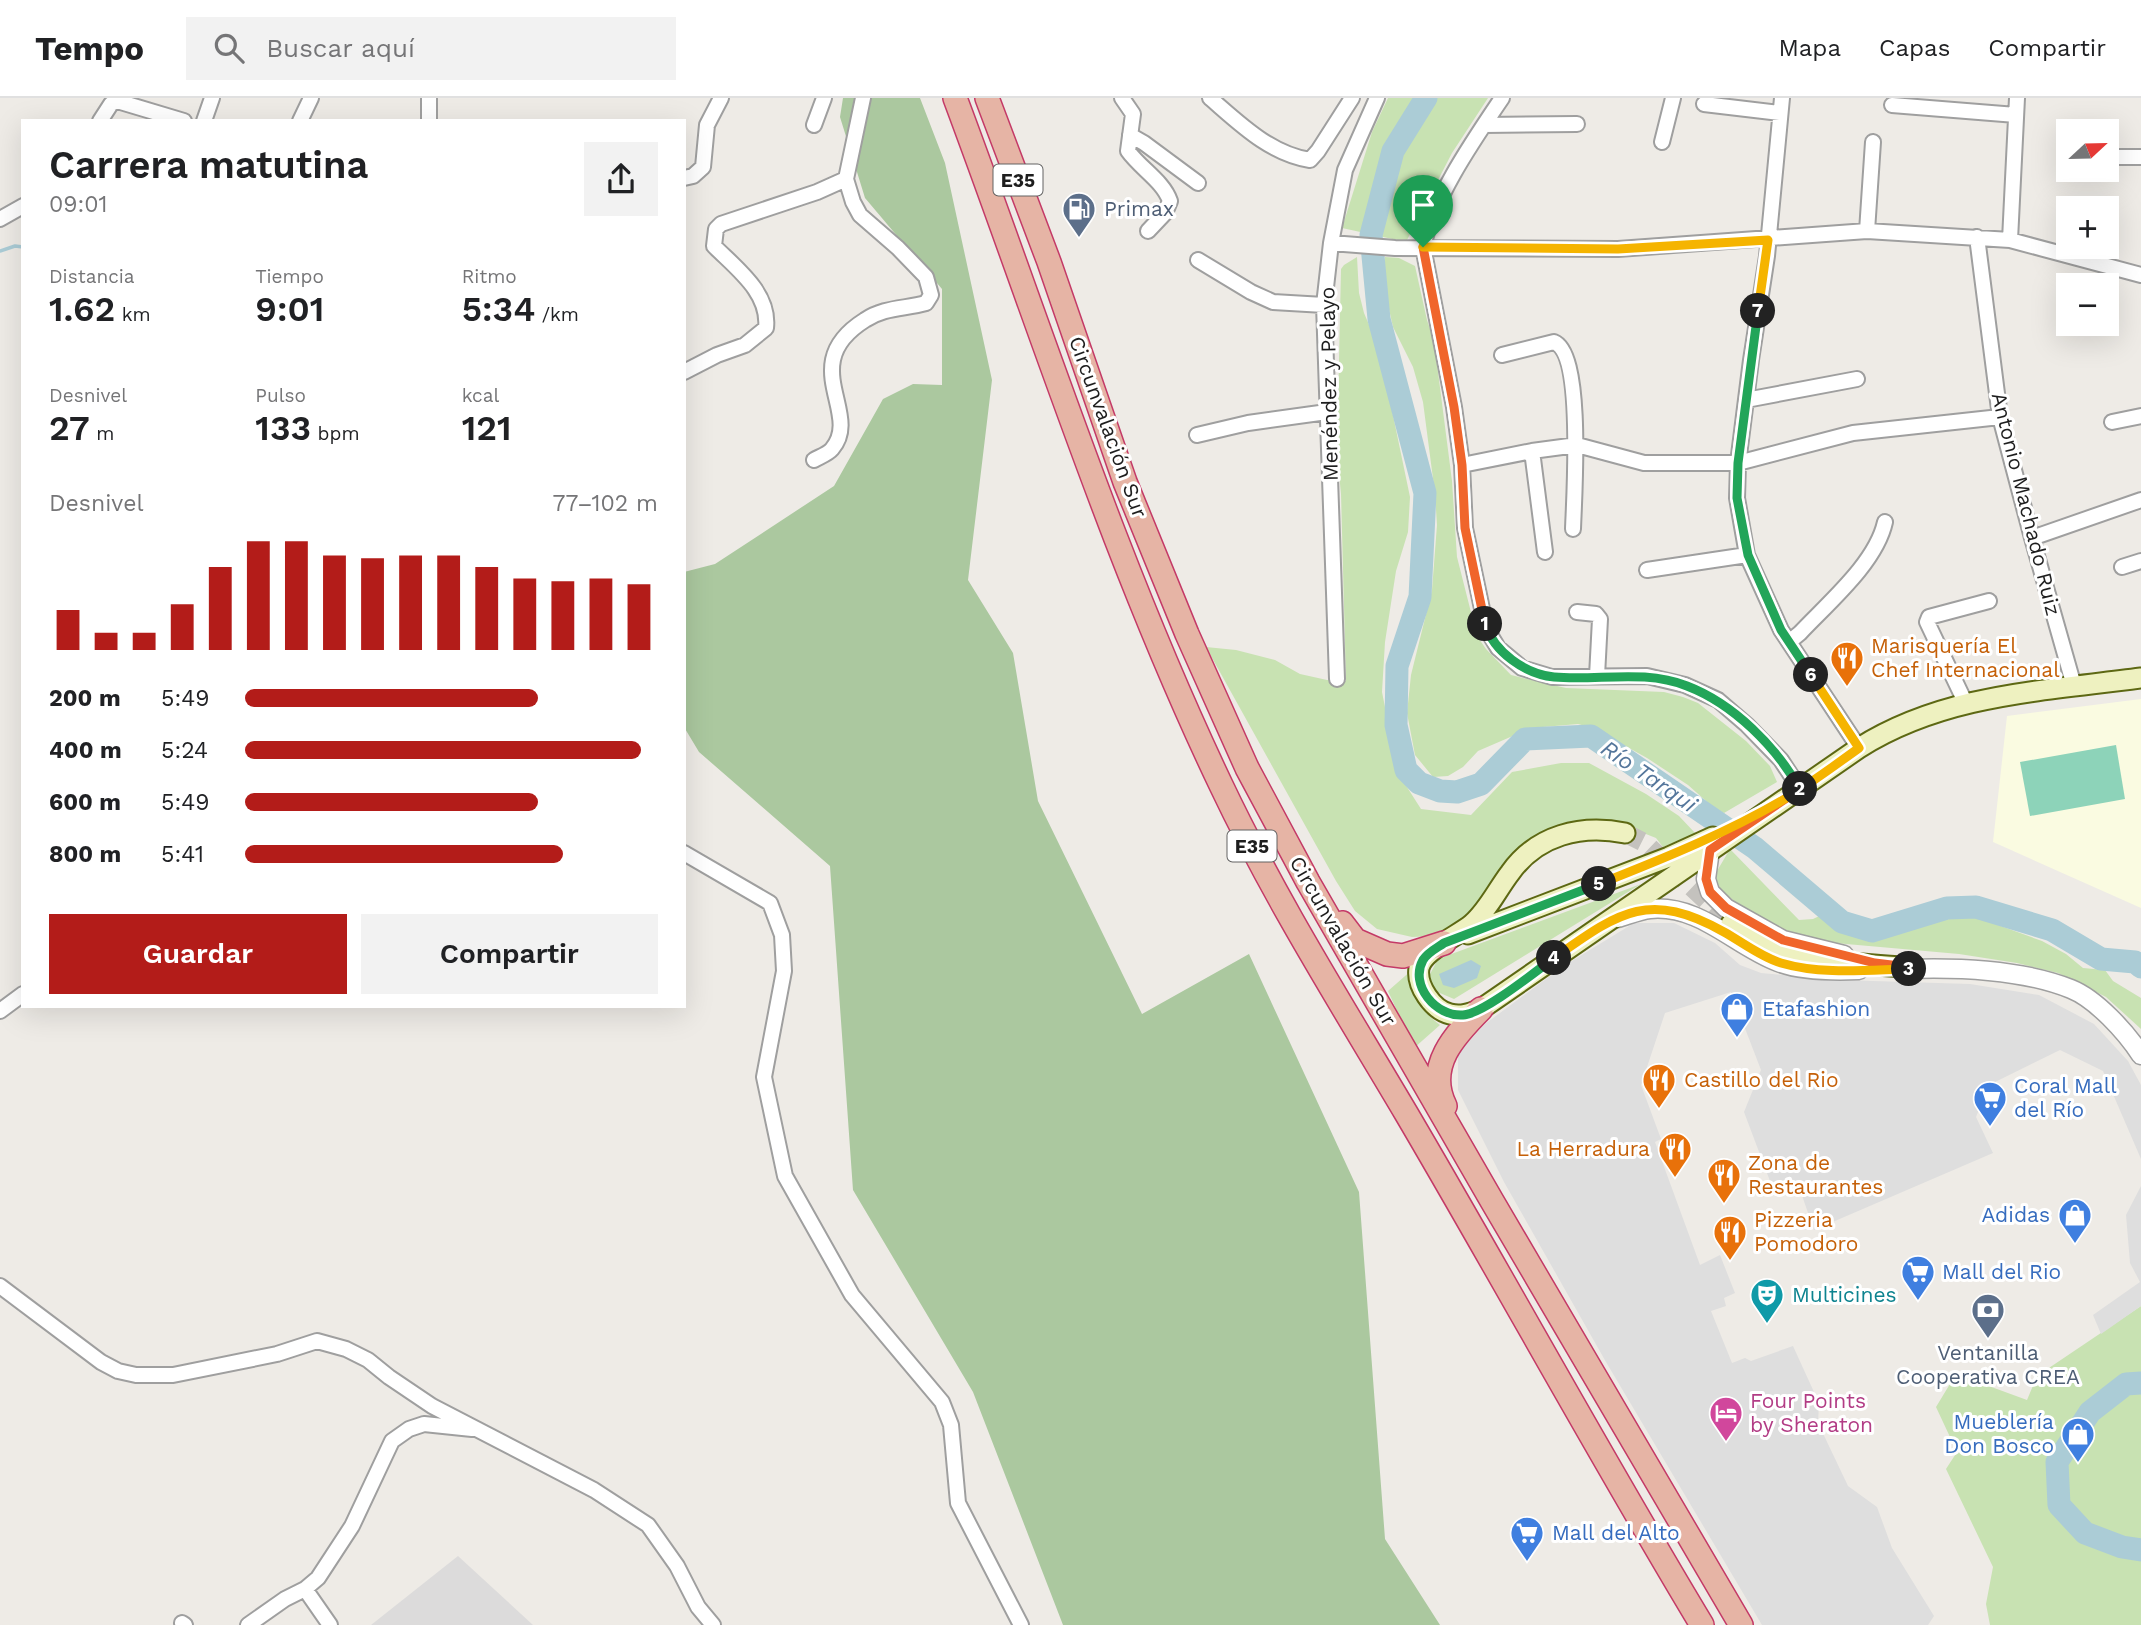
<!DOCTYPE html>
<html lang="es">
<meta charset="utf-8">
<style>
body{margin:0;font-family:"Work Sans",sans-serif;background:#f2f2f2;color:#202124;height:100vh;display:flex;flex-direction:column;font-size:26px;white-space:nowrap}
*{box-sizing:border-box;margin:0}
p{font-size:23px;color:#757577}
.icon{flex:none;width:38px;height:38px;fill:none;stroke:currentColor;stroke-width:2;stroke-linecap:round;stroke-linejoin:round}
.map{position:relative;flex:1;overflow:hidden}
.side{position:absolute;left:21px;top:21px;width:665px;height:889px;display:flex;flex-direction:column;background:#fff;border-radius:0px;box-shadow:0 7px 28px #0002}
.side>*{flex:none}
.needle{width:46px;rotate:68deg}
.fabs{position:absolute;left:2056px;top:21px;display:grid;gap:14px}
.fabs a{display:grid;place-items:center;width:63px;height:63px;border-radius:0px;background:#fff;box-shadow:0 7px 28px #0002;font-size:35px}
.pin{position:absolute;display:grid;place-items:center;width:60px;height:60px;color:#fff;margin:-72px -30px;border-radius:50% 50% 50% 0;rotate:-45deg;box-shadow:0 0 7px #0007}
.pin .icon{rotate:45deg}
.km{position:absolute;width:35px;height:35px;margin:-18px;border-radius:50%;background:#222;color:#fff;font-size:19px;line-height:35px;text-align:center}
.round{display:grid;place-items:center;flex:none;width:74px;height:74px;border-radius:0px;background:#f2f2f2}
.head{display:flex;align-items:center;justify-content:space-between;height:119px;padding:0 28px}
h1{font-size:38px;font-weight:600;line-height:52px}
.stats{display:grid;grid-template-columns:repeat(3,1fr);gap:10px;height:119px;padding:7px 28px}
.stats div{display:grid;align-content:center}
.stats b{font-size:35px;font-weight:600}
.stats small{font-size:19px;font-weight:400}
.stats p{font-size:19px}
.chart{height:196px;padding:14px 28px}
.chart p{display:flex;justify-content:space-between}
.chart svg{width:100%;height:126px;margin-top:7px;stroke:#b31c19;stroke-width:6}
.cta{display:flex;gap:14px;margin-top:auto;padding:14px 28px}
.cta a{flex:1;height:80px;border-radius:0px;background:#b31c19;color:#fff;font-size:28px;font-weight:600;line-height:80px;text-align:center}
.cta a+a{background:#f2f2f2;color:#202124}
ul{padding:0 28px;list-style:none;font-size:23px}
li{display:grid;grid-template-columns:112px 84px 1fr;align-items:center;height:52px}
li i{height:18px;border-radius:9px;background:#b31c19}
header{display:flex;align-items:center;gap:42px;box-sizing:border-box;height:98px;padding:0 35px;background:#fff;border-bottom:2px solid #e0e0e0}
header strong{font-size:33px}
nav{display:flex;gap:38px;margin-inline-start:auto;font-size:24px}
.search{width:490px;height:63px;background:#f2f2f2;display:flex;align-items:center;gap:18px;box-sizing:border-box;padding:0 24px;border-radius:0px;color:#757577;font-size:26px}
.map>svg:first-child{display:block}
.residential{fill:#dcdbdb}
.education{fill:#fafbe1}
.grass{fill:#c8e2b2}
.forest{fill:#abc89f}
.pitch{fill:#8dd3b9}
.parking{fill:#dedede}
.water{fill:#abccd6}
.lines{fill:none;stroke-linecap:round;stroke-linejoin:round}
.stream{stroke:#abccd6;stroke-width:3.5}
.river{stroke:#abccd6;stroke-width:23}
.secondary-tunnel{stroke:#c4c2be;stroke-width:19;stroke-dasharray:19 10;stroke-linecap:butt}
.minor-casing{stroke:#9f9f9f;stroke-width:18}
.tertiary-casing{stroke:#9f9f9f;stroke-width:21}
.secondary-casing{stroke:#5d6813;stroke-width:23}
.trunk-casing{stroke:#c43a67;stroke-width:26}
.minor{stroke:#fff;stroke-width:14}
.tertiary{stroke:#fff;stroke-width:18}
.secondary{stroke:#eef1c0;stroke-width:19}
.trunk{stroke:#e6b4a5;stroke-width:23}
.split-1-casing{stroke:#fff;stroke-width:14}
.split-2-casing{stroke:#fff;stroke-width:14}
.split-3-casing{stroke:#fff;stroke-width:14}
.split-4-casing{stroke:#fff;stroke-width:14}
.split-5-casing{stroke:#fff;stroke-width:14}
.split-6-casing{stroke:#fff;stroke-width:14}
.split-7-casing{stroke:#fff;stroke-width:14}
.split-8-casing{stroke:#fff;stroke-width:14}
.split-1{stroke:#f0652b;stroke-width:9}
.split-2{stroke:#22a559;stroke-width:9}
.split-3{stroke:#f0652b;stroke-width:9}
.split-4{stroke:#f5b400;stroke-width:9}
.split-5{stroke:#22a559;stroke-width:9}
.split-6{stroke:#f5b400;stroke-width:9}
.split-7{stroke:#22a559;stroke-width:9}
.split-8{stroke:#f5b400;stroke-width:9}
.labels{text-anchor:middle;stroke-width:6;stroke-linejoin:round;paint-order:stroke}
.shield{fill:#fff;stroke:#626262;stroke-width:2}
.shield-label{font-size:19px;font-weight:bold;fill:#1e1e1e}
.service-label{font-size:21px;fill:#4e5e75;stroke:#fff;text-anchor:start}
.street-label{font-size:21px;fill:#1e1e1e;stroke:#fff}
.food-label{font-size:21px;fill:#c56008;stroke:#fff;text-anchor:start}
.shop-label{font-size:21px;fill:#366cbe;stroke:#fff;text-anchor:start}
.culture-label{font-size:21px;fill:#0d838f;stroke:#fff;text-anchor:start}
.hotel-label{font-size:21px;fill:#b23c85;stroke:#fff;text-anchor:start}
.water-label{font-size:23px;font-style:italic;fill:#54769b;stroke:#fff}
</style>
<header>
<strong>Tempo</strong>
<div class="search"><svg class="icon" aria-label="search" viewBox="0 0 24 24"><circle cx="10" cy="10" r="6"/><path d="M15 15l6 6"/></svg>Buscar aquí</div>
<nav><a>Mapa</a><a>Capas</a><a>Compartir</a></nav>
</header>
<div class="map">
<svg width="2141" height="1527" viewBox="0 0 2141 1527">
<rect width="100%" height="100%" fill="#eeebe6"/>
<path class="residential" d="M458,1458L533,1527H371Z"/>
<path class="education" d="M2141,601V810L1993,744L2007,618Z"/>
<path class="grass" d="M1388,0H1488L1452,55L1407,142H1397L1342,130L1372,34Z
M1357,159L1359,195L1364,215L1379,250L1410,399L1408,434L1396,473L1385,544L1382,594L1398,675L1421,711L1471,717L1512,674L1561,665H1589L1646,696L1679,718L1696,736L1663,749L1656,740L1613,723L1574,726L1480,812L1437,838L1412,839L1377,831L1355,813L1336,783L1206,549L1236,552L1275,562L1300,576L1327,582L1346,583L1341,396L1337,355L1341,171L1344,167Z
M1385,159L1399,160L1415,168L1427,222L1434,243L1452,383L1457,459L1477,538L1486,551L1511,577L1544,585L1566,590L1664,594L1683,599L1698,605L1746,643L1770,668L1777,684L1724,715L1714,710L1688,687L1647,660L1593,630L1578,626L1531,630L1478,653L1463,669L1448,678L1433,679L1415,657L1407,615L1411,577L1432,492L1437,427L1435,396L1423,304L1413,269L1393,229L1386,198L1382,180Z
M1730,751L1799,822L1813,821L1836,810L1889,835L1934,823L1973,818L2042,843L2066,856L2083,870L2105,872L2113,883L2141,900V931L2106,899L2058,875L2017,865L1959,856L1835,845L1791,837L1745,812L1721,792L1714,778Z
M1641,786L1454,901L1435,893L1428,880L1438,861Z
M1413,871C1417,898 1418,910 1440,927L1414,950L1388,893Z
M2141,1208V1527H1990L1986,1506L1993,1469L1946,1371L1957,1354L1936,1309L1956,1276L2027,1302L2037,1278Z"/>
<path class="forest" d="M843,0H920L945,65L992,282L968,482L1013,555L1038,703L1142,916L1249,856L1359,1094L1385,1441L1440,1527H1063L973,1294L853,1092L830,768L699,654L684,629V474L715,466L834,388L883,301L913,286L942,287V191L865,100L840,19Z"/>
<path class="pitch" d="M2116,647L2125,701L2030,718L2020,664Z"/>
<path class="parking" d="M1634,825H1674L1715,845L1740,867L1761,875L1841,882L1970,886L2039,897L2094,926L2128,963L2141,987V1061L2103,973L2060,952L1989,987L1976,1019L1993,1055L1814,1132L1799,1089L1776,1099L1744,1014L1761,972L1731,894L1665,915L1641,987L1661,1041L1655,1044L1700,1167L1720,1157L1735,1195L1724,1200L1726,1208L1711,1213L1732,1265L1745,1260L1751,1263L1793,1248L1819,1305L1818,1325L1848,1388L1877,1409L1892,1450L1934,1518L1928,1527H1762L1606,1264L1504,1084L1458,992V955L1485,926L1562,869Z
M2141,1088V1208L2101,1236L2093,1217L2140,1184L2130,1165L2126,1117Z"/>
<path class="water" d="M1471,862L1481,868L1477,880L1454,890L1443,887L1439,876Z"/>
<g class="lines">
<path class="stream" d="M0,153L15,148L23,149"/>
<path class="river" d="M1426,0L1393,53L1371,137L1379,221L1425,395L1420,499L1397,568L1396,627L1406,672L1419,685L1440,693L1457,694L1481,686L1525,641L1591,638L1755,750L1842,824L1872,833L1947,810L1976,809L2052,832L2101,861L2135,864L2141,869
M2141,1285L2126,1286L2090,1314L2057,1364L2059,1407L2085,1435L2122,1449L2141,1452"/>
<path class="secondary-tunnel" d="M1625,735L1645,745L1731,826"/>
<defs>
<path id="minor" d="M429,0V23
M1122,0L1133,16L1128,53C1141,71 1163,83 1170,103L1165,115L1148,133
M1210,0C1239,25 1270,56 1310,62L1318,53L1352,0
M1502,0C1473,43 1434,99 1423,149L1454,309L1462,367L1465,430L1486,530L1498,550L1522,570L1552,579L1647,578L1685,587L1718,602L1747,627L1781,662L1800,691
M1782,0L1767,158L1751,262L1738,365L1737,400L1747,457L1781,532L1859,650
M1704,6L1780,15
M1892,7L2016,17
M100,23L111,6L117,3L184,23
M204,23L212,0
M300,23L311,0
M814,27L824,0
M1484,27L1577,26
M1130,37L1144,45L1198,85
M1662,44L1673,0
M2116,59H2141
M684,80L693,78L703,69L707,27L721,0
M0,121L23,108
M1867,133L1873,44
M1977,139L2000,319L2032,440L2074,588
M2010,142L2017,0
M1331,145L1395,150L1618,151L1867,133L2010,142L2141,177
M1198,162L1251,194L1273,204L1324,207
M1502,257L1554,244C1584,256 1574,399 1573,431
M684,274L717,257L745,247L766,230C770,195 737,171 714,148L716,131L721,126L817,94L846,81
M1746,302L1857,281
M2112,324L2141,318
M1197,337L1248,325L1327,314
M1532,353L1545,454
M814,362C819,359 828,356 832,351C863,315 795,266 865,222C884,209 905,211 926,205L931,197L926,179L898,150L860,117L853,104L846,81L863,0
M1462,367L1532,353L1577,347L1644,365H1738L1853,335L2000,319
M2032,440L2141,402
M2122,469L2141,463
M1647,472L1747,457
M1577,514L1596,516L1600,521L1597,578
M1789,544L1800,535C1828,505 1876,465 1885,424
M1337,581L1324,207L1331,145L1345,72L1377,0
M1966,606L1927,524L1929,519L1989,503
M684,755L770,805L782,837L784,873L764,979L785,1078L852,1197L942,1304L951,1327L958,1405L1021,1527
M0,913L23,896
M0,1188L101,1264L118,1273L136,1277H173L277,1256L317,1243L346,1251L368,1262L389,1279L432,1308L594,1392L648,1427L677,1468L698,1509L713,1527
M305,1491L330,1527
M182,1525L185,1527
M248,1527L285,1501L305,1491L318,1480L352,1428L392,1343L409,1331L424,1326L472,1331"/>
<path id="tertiary" d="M1710,752L1706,781L1710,794L1726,810L1783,842L1844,857
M1618,820C1628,817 1640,812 1650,811C1700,806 1735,848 1778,864C1801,873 1835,873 1859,872
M1904,871C1957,869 2021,871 2071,891C2096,901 2126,934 2141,957"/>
<path id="secondary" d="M1625,735C1581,726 1537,737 1510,775C1497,792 1488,812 1472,826C1458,838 1423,852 1419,870C1416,888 1433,912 1450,916C1462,919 1471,915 1481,911L1859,650C1944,596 2044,593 2141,580
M1731,826C1743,833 1756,841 1769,847C1816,866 1867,866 1916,870
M1468,836L1669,759L1713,739"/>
<path id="trunk" d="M955,0C1041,230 1115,465 1221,687C1275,801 1342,907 1406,1015C1506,1185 1600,1358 1702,1527
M987,0L1049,164L1125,384L1187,536L1247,670L1308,784L1492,1103L1741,1527
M1342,825L1355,842L1387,856L1403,858L1444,845
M1445,1008C1425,968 1455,937 1481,911"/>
</defs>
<use href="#minor" class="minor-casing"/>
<use href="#tertiary" class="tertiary-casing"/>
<use href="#secondary" class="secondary-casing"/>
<use href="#trunk" class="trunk-casing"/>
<use href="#minor" class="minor"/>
<use href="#tertiary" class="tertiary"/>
<use href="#secondary" class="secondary"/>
<use href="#trunk" class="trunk"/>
</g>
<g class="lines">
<defs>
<path id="split-1" d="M1423,149L1454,309L1462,367L1465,430L1485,526"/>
<path id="split-2" d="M1485,526C1494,554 1525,576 1554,579C1598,583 1644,571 1687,588C1734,606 1776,649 1800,691"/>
<path id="split-3" d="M1800,691L1710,752L1706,781L1710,794L1726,810L1783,842L1875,865L1916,870L1909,871"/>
<path id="split-4" d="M1554,860C1618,815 1648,791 1724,834C1742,844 1761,859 1781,865C1822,877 1867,872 1909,871"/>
<path id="split-5" d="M1554,860C1535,874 1483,916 1463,917C1436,919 1409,887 1423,862C1428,854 1437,850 1444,845L1599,786"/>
<path id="split-6" d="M1599,786C1665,760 1732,733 1793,696C1815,682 1837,666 1859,650L1811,577"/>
<path id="split-7" d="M1758,213L1738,365L1737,400L1748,457L1781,532L1811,577"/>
<path id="split-8" d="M1423,149L1618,151L1768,142L1758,213"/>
</defs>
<use href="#split-1" class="split-1-casing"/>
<use href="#split-2" class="split-2-casing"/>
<use href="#split-3" class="split-3-casing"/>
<use href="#split-4" class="split-4-casing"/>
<use href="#split-5" class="split-5-casing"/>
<use href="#split-6" class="split-6-casing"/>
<use href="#split-7" class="split-7-casing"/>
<use href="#split-8" class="split-8-casing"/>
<use href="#split-1" class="split-1"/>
<use href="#split-2" class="split-2"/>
<use href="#split-3" class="split-3"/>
<use href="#split-4" class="split-4"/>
<use href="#split-5" class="split-5"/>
<use href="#split-6" class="split-6"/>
<use href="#split-7" class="split-7"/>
<use href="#split-8" class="split-8"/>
</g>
<defs>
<symbol id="fuel-pin" viewBox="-11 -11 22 30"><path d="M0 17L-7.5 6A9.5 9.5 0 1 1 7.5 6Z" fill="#5c6f8a" stroke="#fff"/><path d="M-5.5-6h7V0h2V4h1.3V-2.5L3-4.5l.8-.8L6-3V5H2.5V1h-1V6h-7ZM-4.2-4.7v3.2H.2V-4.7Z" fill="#fff"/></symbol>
<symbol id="restaurant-pin" viewBox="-11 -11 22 30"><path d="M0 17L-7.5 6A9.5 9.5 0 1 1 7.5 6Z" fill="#e8710a" stroke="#fff"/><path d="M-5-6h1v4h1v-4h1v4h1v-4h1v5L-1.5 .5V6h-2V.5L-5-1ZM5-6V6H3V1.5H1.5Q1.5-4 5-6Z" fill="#fff"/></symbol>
<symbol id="shop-pin" viewBox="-11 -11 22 30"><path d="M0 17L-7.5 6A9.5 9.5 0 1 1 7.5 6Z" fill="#3f7fe0" stroke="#fff"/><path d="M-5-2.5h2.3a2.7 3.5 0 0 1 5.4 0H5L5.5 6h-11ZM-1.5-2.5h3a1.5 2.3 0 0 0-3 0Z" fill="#fff"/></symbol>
<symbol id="supermarket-pin" viewBox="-11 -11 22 30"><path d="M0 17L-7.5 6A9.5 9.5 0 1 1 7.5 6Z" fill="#3f7fe0" stroke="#fff"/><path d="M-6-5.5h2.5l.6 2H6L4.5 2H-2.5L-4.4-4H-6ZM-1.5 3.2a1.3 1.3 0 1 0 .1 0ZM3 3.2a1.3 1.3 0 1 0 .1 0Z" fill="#fff"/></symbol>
<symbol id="theatre-pin" viewBox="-11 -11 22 30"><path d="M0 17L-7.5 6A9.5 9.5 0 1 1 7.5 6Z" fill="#0f9aa8" stroke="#fff"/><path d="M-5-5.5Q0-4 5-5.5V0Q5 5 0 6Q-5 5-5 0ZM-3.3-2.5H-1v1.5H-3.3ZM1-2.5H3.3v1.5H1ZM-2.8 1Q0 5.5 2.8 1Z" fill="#fff"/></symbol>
<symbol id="bank-pin" viewBox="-11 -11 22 30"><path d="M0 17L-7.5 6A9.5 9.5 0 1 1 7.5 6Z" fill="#5c6f8a" stroke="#fff"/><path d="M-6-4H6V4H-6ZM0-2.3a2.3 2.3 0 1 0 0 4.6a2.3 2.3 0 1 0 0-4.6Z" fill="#fff"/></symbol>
<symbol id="hotel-pin" viewBox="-11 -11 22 30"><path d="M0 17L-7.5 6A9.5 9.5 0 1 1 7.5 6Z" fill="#d1479c" stroke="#fff"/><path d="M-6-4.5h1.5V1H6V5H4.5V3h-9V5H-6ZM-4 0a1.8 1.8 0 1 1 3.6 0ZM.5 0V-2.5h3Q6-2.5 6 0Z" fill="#fff"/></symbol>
</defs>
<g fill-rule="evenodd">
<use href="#fuel-pin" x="1060" y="92" width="38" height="52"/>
<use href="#restaurant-pin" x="1828" y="541" width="38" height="52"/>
<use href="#shop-pin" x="1718" y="892" width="38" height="52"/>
<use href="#restaurant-pin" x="1640" y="963" width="38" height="52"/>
<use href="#supermarket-pin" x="1971" y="981" width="38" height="52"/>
<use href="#restaurant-pin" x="1656" y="1032" width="38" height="52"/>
<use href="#restaurant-pin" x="1705" y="1058" width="38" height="52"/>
<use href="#shop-pin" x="2056" y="1098" width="38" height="52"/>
<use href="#restaurant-pin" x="1711" y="1115" width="38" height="52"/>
<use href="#supermarket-pin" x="1899" y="1155" width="38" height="52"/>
<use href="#theatre-pin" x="1748" y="1178" width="38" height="52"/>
<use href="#bank-pin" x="1969" y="1193" width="38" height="52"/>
<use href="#hotel-pin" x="1707" y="1296" width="38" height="52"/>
<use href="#shop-pin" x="2059" y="1317" width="38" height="52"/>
<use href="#supermarket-pin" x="1508" y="1416" width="38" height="52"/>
</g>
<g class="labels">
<g class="shield">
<rect x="993.5" y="66.5" width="49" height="31" rx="5"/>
<rect x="1227.5" y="732.5" width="49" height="31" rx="5"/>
</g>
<g class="shield-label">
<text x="1018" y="89">E35</text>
<text x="1252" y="755">E35</text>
</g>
<g class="service-label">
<text x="1104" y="118">Primax</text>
<text x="1988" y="1262" text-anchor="middle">Ventanilla<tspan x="1988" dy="24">Cooperativa CREA</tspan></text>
</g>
<g class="street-label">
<text transform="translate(1329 286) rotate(-91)" y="7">Menéndez y Pelayo</text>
<text transform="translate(1108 329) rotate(70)" y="7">Circunvalación Sur</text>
<text transform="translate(2026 406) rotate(76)" y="7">Antonio Machado Ruiz</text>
<text transform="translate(1343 843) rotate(60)" y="7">Circunvalación Sur</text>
</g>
<g class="food-label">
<text x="1871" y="555">Marisquería El<tspan x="1871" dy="24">Chef Internacional</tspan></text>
<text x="1684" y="989">Castillo del Rio</text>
<text x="1650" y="1058" text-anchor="end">La Herradura</text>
<text x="1748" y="1072">Zona de<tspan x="1748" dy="24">Restaurantes</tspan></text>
<text x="1754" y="1129">Pizzeria<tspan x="1754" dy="24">Pomodoro</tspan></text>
</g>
<g class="shop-label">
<text x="1762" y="918">Etafashion</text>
<text x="2014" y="995">Coral Mall<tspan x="2014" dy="24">del Río</tspan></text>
<text x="2050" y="1124" text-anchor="end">Adidas</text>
<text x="1942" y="1181">Mall del Rio</text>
<text x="2054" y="1331" text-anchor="end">Mueblería<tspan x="2054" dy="24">Don Bosco</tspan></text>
<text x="1552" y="1442">Mall del Alto</text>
</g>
<g class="culture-label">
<text x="1792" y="1204">Multicines</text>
</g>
<g class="hotel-label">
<text x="1750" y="1310">Four Points<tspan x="1750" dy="24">by Sheraton</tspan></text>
</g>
<g class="water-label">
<text transform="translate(1649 678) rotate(34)" y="8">Río Tarqui</text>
</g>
</g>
</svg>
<div class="fabs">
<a><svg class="needle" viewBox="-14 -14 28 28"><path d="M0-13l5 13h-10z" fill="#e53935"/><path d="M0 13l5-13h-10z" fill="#757577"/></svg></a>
<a>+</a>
<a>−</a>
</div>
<div class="pin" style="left:1423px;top:149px;background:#1e9e55"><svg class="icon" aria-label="arrive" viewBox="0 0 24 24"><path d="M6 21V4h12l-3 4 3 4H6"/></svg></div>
<b class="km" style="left:1485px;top:526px">1</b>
<b class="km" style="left:1800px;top:691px">2</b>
<b class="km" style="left:1909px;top:871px">3</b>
<b class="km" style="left:1554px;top:860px">4</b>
<b class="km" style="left:1599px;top:786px">5</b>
<b class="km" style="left:1811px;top:577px">6</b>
<b class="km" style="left:1758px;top:213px">7</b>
<section class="side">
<div class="head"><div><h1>Carrera matutina</h1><p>09:01</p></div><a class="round"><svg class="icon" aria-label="share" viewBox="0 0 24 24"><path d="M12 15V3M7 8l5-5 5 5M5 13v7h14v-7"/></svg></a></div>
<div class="stats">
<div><p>Distancia</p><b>1.62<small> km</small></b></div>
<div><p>Tiempo</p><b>9:01</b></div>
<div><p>Ritmo</p><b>5:34<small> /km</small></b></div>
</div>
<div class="stats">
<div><p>Desnivel</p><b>27<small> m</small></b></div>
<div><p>Pulso</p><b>133<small> bpm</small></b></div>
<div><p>kcal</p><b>121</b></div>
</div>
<div class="chart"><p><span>Desnivel</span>77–102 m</p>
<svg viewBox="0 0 160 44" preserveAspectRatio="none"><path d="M5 44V30M15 44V38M25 44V38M35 44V28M45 44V15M55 44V6M65 44V6M75 44V11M85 44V12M95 44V11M105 44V11M115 44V15M125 44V19M135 44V20M145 44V19M155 44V21"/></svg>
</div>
<ul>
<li><b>200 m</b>5:49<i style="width:71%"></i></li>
<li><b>400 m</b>5:24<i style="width:96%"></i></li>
<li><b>600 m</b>5:49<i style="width:71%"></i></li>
<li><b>800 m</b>5:41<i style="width:77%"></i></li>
</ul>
<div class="cta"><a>Guardar</a><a>Compartir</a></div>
</section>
</div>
